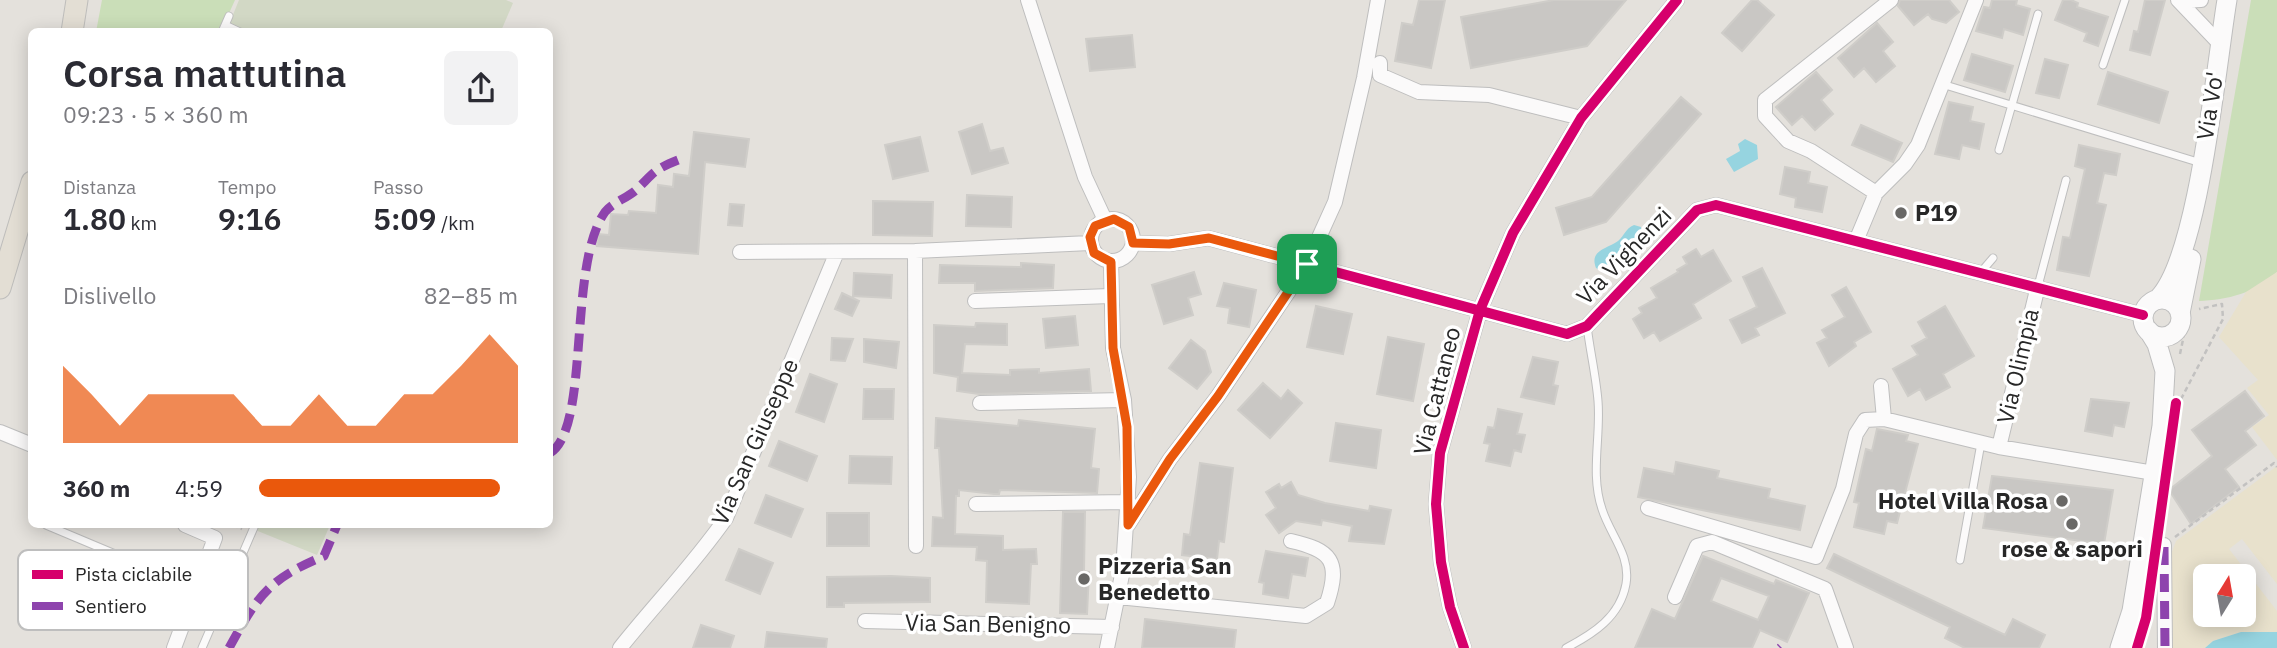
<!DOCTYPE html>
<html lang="it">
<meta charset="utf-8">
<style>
body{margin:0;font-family:"IBM Plex Sans",sans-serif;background:#f2f2f3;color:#2b2b33;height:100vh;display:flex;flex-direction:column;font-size:26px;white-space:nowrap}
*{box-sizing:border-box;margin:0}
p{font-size:23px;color:#7c7c81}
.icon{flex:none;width:38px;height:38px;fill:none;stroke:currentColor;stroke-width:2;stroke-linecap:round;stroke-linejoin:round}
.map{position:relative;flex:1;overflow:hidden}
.details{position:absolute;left:28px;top:28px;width:525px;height:500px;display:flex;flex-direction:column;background:#fff;border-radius:10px;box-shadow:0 4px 18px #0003}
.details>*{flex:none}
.needle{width:46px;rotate:11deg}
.tools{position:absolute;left:2193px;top:564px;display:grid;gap:14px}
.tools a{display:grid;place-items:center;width:63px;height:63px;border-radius:10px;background:#fff;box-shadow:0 4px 18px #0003;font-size:35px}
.pin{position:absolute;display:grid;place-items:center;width:60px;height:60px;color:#fff;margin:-30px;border-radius:14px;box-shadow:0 4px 10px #0006}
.round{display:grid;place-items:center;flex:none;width:74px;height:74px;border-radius:10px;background:#f2f2f3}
.summary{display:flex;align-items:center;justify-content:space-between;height:119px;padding:0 35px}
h1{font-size:38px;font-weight:600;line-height:52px}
.figures{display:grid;grid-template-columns:repeat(3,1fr);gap:10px;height:119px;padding:7px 35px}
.figures div{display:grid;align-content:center}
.figures b{font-size:30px;font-weight:600}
.figures small{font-size:19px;font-weight:400}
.figures p{font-size:19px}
.chart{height:196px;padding:14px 35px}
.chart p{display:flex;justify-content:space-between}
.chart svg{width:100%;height:126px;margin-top:7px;fill:#ea580c;opacity:.7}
ul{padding:0 35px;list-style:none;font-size:23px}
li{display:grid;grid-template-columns:112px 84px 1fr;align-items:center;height:52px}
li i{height:18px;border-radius:9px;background:#ea580c}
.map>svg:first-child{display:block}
.green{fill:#cadeb8}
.sand{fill:#e8e1cc;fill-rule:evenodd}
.cemetery{fill:#d2d8c5}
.water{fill:#96d4e0}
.building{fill:#c9c7c4;stroke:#cfcdc9;stroke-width:2;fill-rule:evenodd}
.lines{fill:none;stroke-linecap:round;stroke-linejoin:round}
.lane-casing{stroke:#bebebe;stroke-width:9}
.street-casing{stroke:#bebebe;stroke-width:16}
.secondary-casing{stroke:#bebebe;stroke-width:21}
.primary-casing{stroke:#bebdbb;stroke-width:23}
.path{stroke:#c2c1c0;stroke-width:2.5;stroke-dasharray:5 3.5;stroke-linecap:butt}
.lane{stroke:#fbfafa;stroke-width:7}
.street{stroke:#fbfafa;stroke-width:14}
.secondary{stroke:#fbfafa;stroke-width:19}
.primary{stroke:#e3ded4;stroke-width:21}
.quiet{stroke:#8e44ad;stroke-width:9;stroke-dasharray:18 9;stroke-linecap:butt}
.cycleway-casing{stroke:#fff;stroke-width:15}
.cycleway{stroke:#d6006c;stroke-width:10}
.route-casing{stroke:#fff;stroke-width:14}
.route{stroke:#ea580c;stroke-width:9}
.poi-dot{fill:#696866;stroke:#fff;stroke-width:2.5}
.labels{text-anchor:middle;stroke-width:7;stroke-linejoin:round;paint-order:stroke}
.street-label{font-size:23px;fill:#272727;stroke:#fff}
.poi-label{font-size:23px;font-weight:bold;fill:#272727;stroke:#fff;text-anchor:start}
.key{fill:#fff;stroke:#bebebe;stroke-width:2}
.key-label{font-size:19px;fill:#272727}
</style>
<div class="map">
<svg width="2277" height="648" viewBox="0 0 2277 648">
<rect width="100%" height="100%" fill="#e4e1dc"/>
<path class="green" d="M102,0H235L221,31L96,32Z
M2251,0H2277V272C2256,293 2227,300 2199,301Z"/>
<path class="sand" d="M2277,272V460L2252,427L2269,415L2247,388L2258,380L2219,337L2246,292Z
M2277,466V584L2242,539L2229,549L2277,611V632H2241L2213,641L2205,648H2172L2169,560L2176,541ZM2205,576H2244V614H2205Z"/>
<path class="cemetery" d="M239,0H506L513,3L501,31L226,32Z
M243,525H330L317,555Z"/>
<path class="water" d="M1745,139L1757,145L1758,159L1734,172L1726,159L1740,151L1738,144Z
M1634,225L1641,227L1642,241L1624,249L1622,264L1615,272L1605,273L1596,268C1589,250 1607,249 1618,241C1625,235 1625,229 1634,225Z
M2241,632H2277V648H2205L2213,641Z"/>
<path class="building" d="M1419,0H1445L1431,68L1395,61L1402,23L1413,25Z
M1554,0H1626L1587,46L1471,68L1461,17Z
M1752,0H1757L1774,15L1742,51L1722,33Z
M1900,0H1949L1959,12L1946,23L1932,19L1928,14L1914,25L1898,6Z
M1992,0H2017L2016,5L2030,9L2023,35L2004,29L2002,38L1976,31L1984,7L1990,8Z
M2063,0H2071L2078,3L2077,7L2108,17L2098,46L2084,41L2087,33L2055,20Z
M2145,0H2165L2150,55L2130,50L2134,31L2138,32Z
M1877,23L1893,42L1883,51L1895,66L1876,82L1864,68L1854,77L1838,58Z
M1132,35L1135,67L1090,71L1086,39Z
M1972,54L2013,66L2005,92L1964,80Z
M2045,59L2068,65L2059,98L2036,93Z
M1816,72L1832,90L1821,100L1833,114L1815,130L1802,116L1792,125L1776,107Z
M2108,72L2168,92L2159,123L2098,104Z
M1681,97L1701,114L1606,222L1564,235L1556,208L1592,197Z
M1949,102L1973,107L1970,121L1984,124L1979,149L1962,145L1959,159L1935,154Z
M982,124L990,151L1003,148L1008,163L972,174L959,132Z
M1861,125L1902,143L1893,162L1852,145Z
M694,132L749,139L745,167L705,162L698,254L597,246L598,234L609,235L611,214L628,215L629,211L656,213L658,185L673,187L674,174L689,176Z
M920,137L928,171L893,179L885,145Z
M2079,145L2120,154L2116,175L2104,173L2097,203L2106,205L2089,276L2057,270L2063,237L2070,238L2085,169L2075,166Z
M1785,167L1810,172L1808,183L1827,187L1822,212L1795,207L1796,198L1780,194Z
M967,195L1012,197L1011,227L966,226Z
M873,201L933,202L932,236L873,235Z
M730,204L744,205L742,226L728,225Z
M1696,249L1701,257L1713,250L1731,281L1693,304L1701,318L1660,341L1654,332L1644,338L1633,319L1642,313L1639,308L1657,298L1651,288L1678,272L1677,270L1687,264L1683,257Z
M1021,263L1054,265L1053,288L975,291V283H939L940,265L1021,267Z
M1762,268L1785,313L1755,328L1759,335L1742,343L1730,320L1757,307L1743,277Z
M1194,272L1201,294L1188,298L1193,315L1164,324L1152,285Z
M854,273L892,275L891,298L853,296Z
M1224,283L1256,290L1249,327L1228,323L1230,308L1217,306Z
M1846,287L1871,332L1854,342L1856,346L1829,366L1817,343L1827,338L1822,330L1845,317L1832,295Z
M842,293L859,301L852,316L835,309Z
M1316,306L1352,314L1343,354L1307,347Z
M1945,306L1974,356L1943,374L1950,387L1926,400L1920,389L1908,396L1893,369L1918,355L1912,346L1927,338L1918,322Z
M1075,316L1078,345L1046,348L1043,319Z
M976,323L1007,324V345L965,344L962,373L1010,375V370L1039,369V373L1089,369L1091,391L979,394L957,391L958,377L934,373V325L975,327Z
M1388,337L1424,344L1413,401L1377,394Z
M832,338L853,339L845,361L831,360Z
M864,339L899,342L896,368L864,362Z
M1191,340L1205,351L1211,372L1197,389L1169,368Z
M1533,357L1558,362L1553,385L1558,386L1554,404L1521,397Z
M810,374L837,384L824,422L796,412Z
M1263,383L1281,399L1288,390L1302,403L1270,438L1238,410Z
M864,389H894L893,419H863Z
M2245,391L2264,416L2245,431L2256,445L2225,469L2239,487L2191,524L2169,490L2212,456L2192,430Z
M2091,399L2129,403L2124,427L2114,425L2112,436L2085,431Z
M1498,409L1522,414L1517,434L1525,435L1521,452L1514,450L1510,466L1486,461L1490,444L1484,443L1488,427L1494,428Z
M936,418L1018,426L1019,420L1095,429L1091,468L1099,469L1097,493L1000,490L999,494H994L959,490V496H956L955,534L1003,536V550L1036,549L1037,564H1031L1029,604L986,602L987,561L976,560L977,547L932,546L933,517L943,518L939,448H935Z
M1336,423L1381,430L1376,468L1330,461Z
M1877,429L1908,435L1906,441L1918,444L1897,523L1887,521L1884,534L1854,527L1859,503L1854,502L1866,449L1872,451Z
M779,441L817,456L807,481L769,466Z
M850,456L892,457L891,484L849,483Z
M1676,462L1719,471L1717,478L1770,489L1768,498L1805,506L1800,530L1638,497L1644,468L1674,474Z
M1200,463L1233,468L1224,542L1219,541L1217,559L1182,555L1184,534L1190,535Z
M1992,476L2113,490L2104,544L1983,528Z
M1291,482L1298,495L1325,503L1369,511L1370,506L1391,510L1384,544L1349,541L1352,526L1322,520L1321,525L1296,521L1279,533L1266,515L1276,508L1266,492L1279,484L1281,488Z
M766,495L803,509L791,537L755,523Z
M1063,512H1085L1084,571L1089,572L1087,614L1060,613Z
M827,513H869V546H827Z
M739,549L773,563L760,594L726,580Z
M1266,551L1308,558L1305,576L1292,574L1288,598L1263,594L1264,583L1259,582Z
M1834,554L2005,635L2013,619L2045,635L2039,648H1965L1945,638L1950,627L1827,568Z
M1703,556L1774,584L1776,580L1809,593L1787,642L1760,630L1752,648H1635L1652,609L1675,619ZM1721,578L1769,596L1758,620L1711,601Z
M891,576L930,578V602L844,603V607H827V577Z
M1145,619L1236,630L1234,648H1142Z
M701,625L734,636L730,648H693Z
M767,632L827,639L826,648H765Z"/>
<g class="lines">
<defs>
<path id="lane" d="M225,25L240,32
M222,32L229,16
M2103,65L2125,0
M1942,84L2201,163
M1999,150L2038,14
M1981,272L1993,258
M2038,286L2066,180
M46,525L196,588
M1960,560L1981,443
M202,648L255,525
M1566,648C1593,634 1620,617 1626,584C1631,555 1610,535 1602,509C1590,474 1601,437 1598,401C1596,376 1590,351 1587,326"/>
<path id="street" d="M1028,0L1085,177L1105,220
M2178,0L2220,44
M2180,1L2201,0
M1380,63V75L1419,92L1489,95L1581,118
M1876,193L1811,151L1788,141L1765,116V100L1891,0
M1091 240a21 21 0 1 1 42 0a21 21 0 1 1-42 0Z
M1856,241L1876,193L1905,164L1918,145L1976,0
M1133,243L1169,244L1208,238L1567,334L1587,326L1697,210L1716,205L2143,315
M915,251L916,546
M740,252L915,251L1090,243
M975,301L1110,296
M1881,386L1884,419
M980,403L1124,400
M0,432L32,445
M1999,447L2038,286
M976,504L1129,502
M1648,508L1816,557L1843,489L1856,434L1865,420L1884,419L1999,447L2154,473
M1128,525L1170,459L1218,396L1307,264L1335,202L1364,78L1378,0
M2164,545L2165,648
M1118,597L1306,616L1327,603C1341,561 1331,550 1291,541
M1675,597L1697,546L1712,542L1825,589L1846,648
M865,621L1112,627
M174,648L215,538L185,525
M620,648C655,604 694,564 726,518L837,252
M1107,648L1123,570L1129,477L1124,400L1113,348L1111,262
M1464,648L1450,607L1441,562L1436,504L1440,453L1480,310L1513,233L1581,118L1677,0"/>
<path id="secondary" d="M2158,299C2199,258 2216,65 2227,0
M2143 318a19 19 0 1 1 38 0a19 19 0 1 1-38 0Z
M2180,313L2191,259
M2120,648L2132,611L2162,426L2165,371L2157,344L2149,331"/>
<path id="primary" d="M72,32L77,0
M0,288L32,182"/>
</defs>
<use href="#lane" class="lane-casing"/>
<use href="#street" class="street-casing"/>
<use href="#secondary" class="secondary-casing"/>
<use href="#primary" class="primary-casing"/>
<path class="path" d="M2180,354L2185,330
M2181,399L2223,319L2222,304L2199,309
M233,525L242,529
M2175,537L2274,463L2277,467"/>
<use href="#lane" class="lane"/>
<use href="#street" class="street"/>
<use href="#secondary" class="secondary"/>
<use href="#primary" class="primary"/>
<path class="quiet" d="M550,453C591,427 567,266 605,212C612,203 627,198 636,190C654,173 653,170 678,160
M2164,547L2165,648
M229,648C257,597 268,579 324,556L337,525
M1780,648L1781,647"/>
<defs>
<path id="cycleway" d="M1133,243L1169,244L1208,238L1567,334L1587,326L1697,210L1716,205L2143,315
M1464,648L1450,607L1441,562L1436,504L1440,453L1480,310L1513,233L1581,118L1677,0
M2137,648L2146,618L2176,403"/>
</defs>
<use href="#cycleway" class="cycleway-casing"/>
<use href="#cycleway" class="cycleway"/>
</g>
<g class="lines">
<defs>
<path id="route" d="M1114,219L1129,227L1133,243L1169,244L1209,238L1307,264L1218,396L1170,459L1128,525L1127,427L1113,348L1111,262L1094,253L1090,237L1095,226Z"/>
</defs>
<use href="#route" class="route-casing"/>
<use href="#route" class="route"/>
</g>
<g class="poi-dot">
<circle cx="1901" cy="213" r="7"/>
<circle cx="2062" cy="501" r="7"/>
<circle cx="2072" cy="524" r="7"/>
<circle cx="1084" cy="579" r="7"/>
</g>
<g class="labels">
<g class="street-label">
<text transform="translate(2210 106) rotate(-81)" y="8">Via Vo'</text>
<text transform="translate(1624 256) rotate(-46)" y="8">Via Vighenzi</text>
<text transform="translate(2018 366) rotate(-77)" y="8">Via Olimpia</text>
<text transform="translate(1437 391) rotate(-76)" y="8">Via Cattaneo</text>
<text transform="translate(755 442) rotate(-66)" y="8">Via San Giuseppe</text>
<text transform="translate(988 624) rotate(1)" y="8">Via San Benigno</text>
</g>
<g class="poi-label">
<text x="1915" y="221">P19</text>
<text x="2048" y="509" text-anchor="end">Hotel Villa Rosa</text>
<text x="2072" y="557" text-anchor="middle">rose &amp; sapori</text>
<text x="1098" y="574">Pizzeria San<tspan x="1098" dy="26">Benedetto</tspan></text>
</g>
</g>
<rect x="18" y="550" width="230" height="80" rx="10" class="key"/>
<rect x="32" y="570" width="31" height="9" fill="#d6006c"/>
<rect x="32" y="602" width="31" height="8" fill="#8e44ad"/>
<g class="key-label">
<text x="75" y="581">Pista ciclabile</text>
<text x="75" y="613">Sentiero</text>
</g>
</svg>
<div class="tools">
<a><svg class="needle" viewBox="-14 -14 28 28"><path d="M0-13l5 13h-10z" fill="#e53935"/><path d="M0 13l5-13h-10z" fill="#7c7c81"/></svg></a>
</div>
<div class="pin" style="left:1307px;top:264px;background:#1e9e55"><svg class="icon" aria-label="arrive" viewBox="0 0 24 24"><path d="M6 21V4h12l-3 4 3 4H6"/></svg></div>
<section class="details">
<div class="summary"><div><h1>Corsa mattutina</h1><p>09:23 · 5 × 360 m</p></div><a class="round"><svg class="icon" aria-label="share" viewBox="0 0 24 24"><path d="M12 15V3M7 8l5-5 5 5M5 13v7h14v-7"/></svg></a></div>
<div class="figures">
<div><p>Distanza</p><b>1.80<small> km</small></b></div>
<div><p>Tempo</p><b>9:16</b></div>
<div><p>Passo</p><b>5:09<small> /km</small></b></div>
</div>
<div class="chart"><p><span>Dislivello</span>82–85 m</p>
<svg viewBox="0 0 160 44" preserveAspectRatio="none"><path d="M0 44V17L10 27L20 38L30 27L40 27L50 27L60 27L70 38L80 38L90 27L100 38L110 38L120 27L130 27L140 17L150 6L160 17V44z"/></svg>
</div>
<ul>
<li><b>360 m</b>4:59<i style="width:93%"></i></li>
</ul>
</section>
</div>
